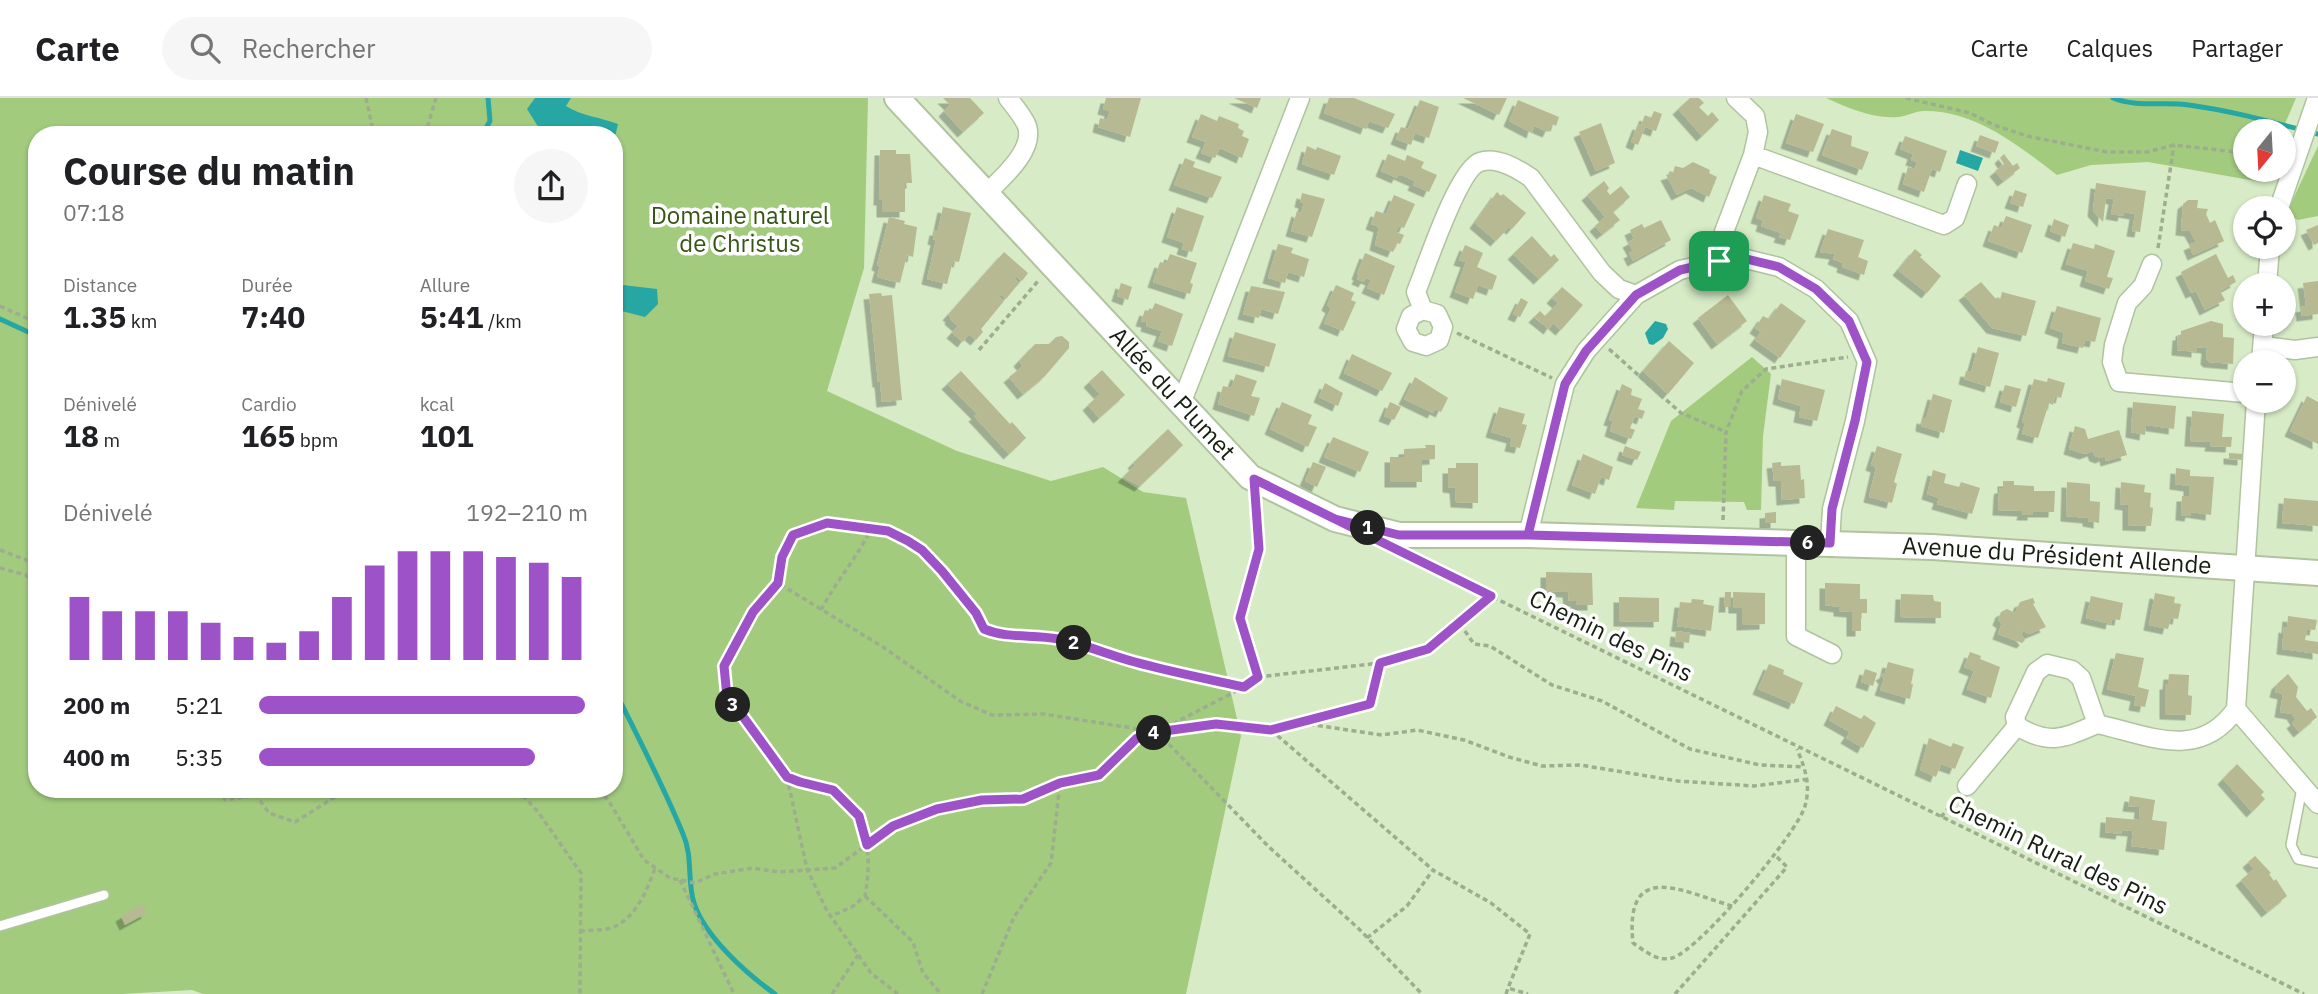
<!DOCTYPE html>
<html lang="fr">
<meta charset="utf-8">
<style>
body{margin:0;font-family:"IBM Plex Sans",sans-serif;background:#f6f6f6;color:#202124;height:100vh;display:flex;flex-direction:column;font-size:26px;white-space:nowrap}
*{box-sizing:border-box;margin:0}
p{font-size:23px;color:#757577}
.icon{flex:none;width:38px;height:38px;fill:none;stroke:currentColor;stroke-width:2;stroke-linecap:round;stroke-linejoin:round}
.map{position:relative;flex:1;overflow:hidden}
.details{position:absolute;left:28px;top:28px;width:595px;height:672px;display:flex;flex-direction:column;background:#fff;border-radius:28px;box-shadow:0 2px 5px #0004}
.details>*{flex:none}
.needle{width:46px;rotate:198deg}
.tools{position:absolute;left:2233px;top:21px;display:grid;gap:14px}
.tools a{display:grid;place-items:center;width:63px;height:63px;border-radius:50%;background:#fff;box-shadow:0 2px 5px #0004;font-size:35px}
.pin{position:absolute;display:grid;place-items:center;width:60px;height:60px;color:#fff;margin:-30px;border-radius:14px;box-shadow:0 4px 10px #0006}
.km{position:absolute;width:35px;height:35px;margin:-18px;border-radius:50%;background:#222;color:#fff;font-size:19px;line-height:35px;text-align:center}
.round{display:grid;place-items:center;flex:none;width:74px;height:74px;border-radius:37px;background:#f6f6f6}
.overview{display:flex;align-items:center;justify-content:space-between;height:119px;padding:0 35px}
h1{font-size:38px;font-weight:700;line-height:52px}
.stats{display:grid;grid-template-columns:repeat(3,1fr);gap:10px;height:119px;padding:7px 35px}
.stats div{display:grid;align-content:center}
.stats b{font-size:30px;font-weight:700}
.stats small{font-size:19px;font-weight:400}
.stats p{font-size:19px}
.chart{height:196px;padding:14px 35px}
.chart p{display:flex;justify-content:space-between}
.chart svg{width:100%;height:126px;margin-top:7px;stroke:#9d53c7;stroke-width:6}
ul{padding:0 35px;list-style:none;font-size:23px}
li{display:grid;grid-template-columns:112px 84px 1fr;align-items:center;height:52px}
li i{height:18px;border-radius:9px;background:#9d53c7}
header{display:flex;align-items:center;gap:42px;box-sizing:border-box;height:98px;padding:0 35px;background:#fff;border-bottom:2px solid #e0e0e0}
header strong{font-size:33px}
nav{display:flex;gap:38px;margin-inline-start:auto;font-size:24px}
.search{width:490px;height:63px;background:#f6f6f6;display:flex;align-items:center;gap:18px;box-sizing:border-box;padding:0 24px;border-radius:38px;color:#757577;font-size:26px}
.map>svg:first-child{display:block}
.green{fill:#a2cb7e;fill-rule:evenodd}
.water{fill:#27a7a3}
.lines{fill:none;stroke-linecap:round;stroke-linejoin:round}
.stream{stroke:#27a7a3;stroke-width:5}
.building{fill:#b6b991;filter:url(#shadow)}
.lane-casing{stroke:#afc39f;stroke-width:12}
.street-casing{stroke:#afc39f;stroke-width:21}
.secondary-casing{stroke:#afc39f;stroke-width:28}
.path{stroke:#9dad8f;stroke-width:3.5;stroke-dasharray:5 3.5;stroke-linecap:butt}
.lane{stroke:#fff;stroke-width:9}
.street{stroke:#fff;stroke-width:18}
.secondary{stroke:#fff;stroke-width:24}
.route-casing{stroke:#fff;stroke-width:14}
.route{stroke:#9d53c7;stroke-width:9}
.labels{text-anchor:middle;stroke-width:7;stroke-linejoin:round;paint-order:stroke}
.park-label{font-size:24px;fill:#375515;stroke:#fff}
.street-label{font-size:24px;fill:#161e10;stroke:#fff}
</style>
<header>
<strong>Carte</strong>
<div class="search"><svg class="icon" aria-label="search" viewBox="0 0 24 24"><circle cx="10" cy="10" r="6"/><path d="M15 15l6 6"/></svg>Rechercher</div>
<nav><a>Carte</a><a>Calques</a><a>Partager</a></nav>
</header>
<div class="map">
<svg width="2318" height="896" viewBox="0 0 2318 896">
<defs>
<filter id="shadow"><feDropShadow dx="-5.5" dy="5.5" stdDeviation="0" flood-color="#0004"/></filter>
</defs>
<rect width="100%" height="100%" fill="#d7ebc6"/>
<path class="green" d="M0,0H868L864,170L827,293L957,353L1051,383L1103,369L1143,394L1186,400L1241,638L1186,896H203L192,892L122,896H0ZM37,37H614V691H37Z
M1826,0H2296L2282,33H2245V72H2266L2261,84L2148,64L2091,67L2057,77C2019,48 1975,12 1924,13C1915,13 1907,18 1898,19C1872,21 1849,10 1826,0Z
M2318,48V118L2298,122L2286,116Z
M1752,259L1771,276L1763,338L1761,412H1747L1744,404L1675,403L1674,412L1636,410L1671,323Z"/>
<path class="water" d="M535,0H571L566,8C581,18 600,19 618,26L614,43V37H549L537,27L527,11Z
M1960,52L1983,60L1978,73L1956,65Z
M614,186L657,191L658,206L645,219L614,211Z
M1655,223L1666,226L1668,231L1663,240L1653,247L1649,246L1645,235Z"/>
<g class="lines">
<path class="stream" d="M2113,0C2138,10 2164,3 2189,7C2233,13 2275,25 2318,36
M482,37L490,23L488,0
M0,221L37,238
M614,591C638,639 663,687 683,736C693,758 687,783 694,805C705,839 747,876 775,896"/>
</g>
<path class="building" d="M943,0H970L984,15L963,34L944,13L950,7Z
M1106,0H1141L1130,39L1098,29L1100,20L1107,22L1110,13L1103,11Z
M1234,0H1261L1257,10Z
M1329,0H1354L1395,16L1388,30L1369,23L1366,31L1324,15Z
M1463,0H1507L1499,17Z
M1690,0H1699L1704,5L1699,9L1708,18L1712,14L1719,22L1702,38L1678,11Z
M1420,2L1439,9L1429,40L1415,35L1411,47L1396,41L1401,29L1408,31Z
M1518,2L1559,19L1556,28L1552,26L1548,34L1534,28L1532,35L1509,23Z
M1654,13L1662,16L1656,33L1645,29L1638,47L1631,44L1638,26L1641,27L1645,17L1651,20Z
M1201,16L1217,23L1219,18L1239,26L1238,30L1244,33L1242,38L1249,41L1242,60L1220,50L1215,60L1201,55L1206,44L1192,39Z
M1796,16L1824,26L1813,54L1786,45Z
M1601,25L1615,65L1596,73L1579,34Z
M1832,31L1852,38L1851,48L1869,54L1862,72L1822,57Z
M1980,37L1999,44L1995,55L1976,48Z
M1905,38L1947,53L1940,74L1932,71L1924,94L1903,86L1908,69L1915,71L1917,64L1911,62L1913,56L1900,51Z
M1307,48L1316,52L1317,49L1341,58L1334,77L1302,66Z
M880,52H896V56H910L912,85H905V114H882V102H879Z
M1388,56L1405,63L1407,57L1424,64L1421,70L1437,77L1429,94L1413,87L1415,83L1399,76L1397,80L1381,73Z
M2004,56L2013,68L2017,65L2020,70L2003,83L1995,73L2004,66L2000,60Z
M1185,60L1195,64L1193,69L1222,79L1212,100L1174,87Z
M1693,64L1710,72L1709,75L1717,79L1709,99L1691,90L1677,97L1666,77L1673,75L1675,68L1683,70Z
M1604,83L1609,90L1607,93L1610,97L1621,88L1630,99L1613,114L1620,122L1602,136L1595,128L1605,119L1587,97Z
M2096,85L2146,93L2140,134L2132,133L2135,116L2124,114L2123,118L2111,116L2114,101L2106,100L2103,124L2093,113Z
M2015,92L2027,96L2023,109L2010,105Z
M1497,94L1501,98L1503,96L1526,115L1512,131L1509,129L1496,143L1475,125Z
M1302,95L1325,101L1312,139L1291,133L1297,113L1301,115L1304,105L1300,104Z
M1394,97L1415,106L1404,130L1399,128L1396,134L1404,137L1400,146L1397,145L1393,154L1375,147L1379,129L1371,126L1376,113L1386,116Z
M1764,97L1791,106L1788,113L1799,117L1790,142L1779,139L1781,135L1761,128L1763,122L1756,120Z
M2188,102H2198L2197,110L2208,111L2206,116L2210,125L2215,122L2224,143L2193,157L2189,147L2196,144L2190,133L2181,132L2183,106Z
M943,109L971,115L959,164L953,163L947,186L927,181L936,142L933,141L935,132H938Z
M1177,109L1204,118L1192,154L1182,151L1184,145L1167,139Z
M2006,118L2032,127L2022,155L1988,143L1994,127L2001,130Z
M889,119L905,123L904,126L917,129L913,159L907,157L900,185L877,179L880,168L877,167Z
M2054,121L2069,127L2065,139L2050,133Z
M1661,122L1671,142L1633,163L1629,155L1633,153L1628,144L1634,141L1630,132L1642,126L1644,130Z
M2318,127V145L2314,147L2306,132Z
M1828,131L1864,142L1858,159L1868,163L1864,177L1842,169L1843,165L1833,161L1835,156L1820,154Z
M1532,138L1551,159L1554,156L1559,162L1539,181L1513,156Z
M2073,145L2094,151L2095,146L2115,153L2107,179L2113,180L2109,191L2085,183L2088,173L2066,166Z
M1278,146L1293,150L1291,155L1309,161L1304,179L1288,174L1285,185L1268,180Z
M1465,147L1483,155L1477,169L1497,178L1492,192L1478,187L1473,201L1455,194L1466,164L1459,162Z
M1915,151L1922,157L1920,159L1941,178L1927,195L1898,172Z
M1004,154L1028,175L1022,183L1016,178L1014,181L1019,185L1006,201L1001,196L999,199L1004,203L981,231L983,234L976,242L969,236L963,244L952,235L958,228L950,221L951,219L948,217Z
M1365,155L1395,168L1384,197L1367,190L1371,182L1366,180L1364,184L1357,181L1359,177L1357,176Z
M1170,156L1197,165L1190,185L1193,186L1190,196L1153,184L1160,164L1166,166Z
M2216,156L2228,180L2233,177L2236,184L2220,193L2225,202L2205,212L2196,193L2191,195L2181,174Z
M2318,183V216L2302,218L2301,209L2306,208L2303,185Z
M1981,184L1995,200L2000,202L2002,194L2036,203L2026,238L1992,230L1964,197Z
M1121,185L1132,189L1128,202L1117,198Z
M1336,187L1354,195L1351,202L1356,204L1343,233L1324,225L1331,210L1327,207Z
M1251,188L1285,194L1278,216L1261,211L1259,220L1243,216Z
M1562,189L1583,207L1561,232L1553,225L1549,231L1534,219L1540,213L1545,218L1558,205L1552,200Z
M881,195L882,198L892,197L902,302L882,304L880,284H878L869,196Z
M1728,197L1747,223L1717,246L1698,220Z
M1521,200L1528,204L1520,219L1513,216Z
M1155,205L1183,216L1172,248L1158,243L1162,233L1146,228L1147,224L1141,223L1145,212L1151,214Z
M1781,205L1806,223L1780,260L1755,242L1761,234L1755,230L1763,218L1769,221Z
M2057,208L2101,220L2095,244L2085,242L2083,250L2062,245L2064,235L2050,230Z
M2211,223L2223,226V239L2234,240L2233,266L2209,264L2206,261L2207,250L2197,249V254L2177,252L2178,237H2181V233Z
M1235,234L1276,246L1269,269L1228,258Z
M1062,238L1069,244V250L1045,278L1023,296L1009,279L1023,268L1019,263L1035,246H1049L1056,239Z
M1669,243L1694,265L1668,296L1643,273Z
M1978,249L1999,255L1990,289L1964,281L1966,273L1971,274Z
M1352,256L1392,275L1382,293L1344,275Z
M1102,272L1125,297L1099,320L1088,307L1100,296L1089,284Z
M961,273L1010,326L1012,324L1026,340L1009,356L974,318L977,316L947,286Z
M1236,276L1257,283L1251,298L1260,300L1254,318L1218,306L1223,288L1231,290Z
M1415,279L1448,300L1441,314L1435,311L1433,315L1404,301Z
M2048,280L2065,285L2061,300L2055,298L2053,307L2049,305L2038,340L2022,336L2025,325L2022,324L2034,281L2047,284Z
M1782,281L1825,292L1817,323L1799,319L1801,308L1778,301Z
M1325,285L1343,295L1338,308L1319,299Z
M1622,286L1632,291L1631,297L1642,301L1638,311L1645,313L1642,321L1635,318L1630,330L1635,332L1631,341L1610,333L1613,323L1609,322Z
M2005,287L2021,291L2016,309L2000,304Z
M1933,296L1952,302L1944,335L1921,328L1922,320L1926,321Z
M2307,298L2318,304V346L2290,333Z
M1282,304L1312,317L1308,326L1317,329L1308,349L1270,331Z
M1390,304L1401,309L1394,322L1384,318Z
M2133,304L2176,308L2174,331L2146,327L2145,337L2131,334Z
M1499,309L1525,316L1522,326L1527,327L1520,350L1510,348L1512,340L1491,334Z
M2192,313L2224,316L2222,339H2232L2231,349L2210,348L2211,344L2190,343Z
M2075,328L2085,331L2088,341L2119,332L2127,357L2106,363L2105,358L2101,360L2095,358L2093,353L2085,356L2069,351Z
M1168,331L1183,347L1140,388L1123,379L1135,367L1133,365Z
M1333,339L1369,354L1360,374L1324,359Z
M1425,347H1435V361L1422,362V384H1390V359H1404V351L1426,350Z
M1625,348L1641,354L1637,362L1622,357Z
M1877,348L1902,356L1894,384L1897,386L1892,405L1869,399L1876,369L1871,367Z
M2229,355L2243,356V362L2229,361Z
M1583,356L1613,369L1609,382L1601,379L1595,396L1572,387Z
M1313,364L1326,369L1317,389L1305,383Z
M1781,364V368L1800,367L1801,382L1804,381L1805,400L1782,402L1781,383H1774L1772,365Z
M1456,365H1478V405L1456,404L1455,390L1448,389V370H1456Z
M2176,370L2190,372V378L2214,379L2211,417L2191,414L2190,418L2181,417L2182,398H2189V388L2175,386Z
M1933,372L1946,376L1944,385L1959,389L1961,384L1980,390L1972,416L1937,406L1939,400L1927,396Z
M2003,383H2014V387L2034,388V393H2055L2054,414H2033V417H2022L2023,413L1998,412L1999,394L2000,390H2003Z
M2067,384L2090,386V403L2100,404L2099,425L2088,423V420L2066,418Z
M2121,384L2145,387L2144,394L2151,395L2150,409L2153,410L2151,428L2128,427V407L2120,406Z
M2284,400L2318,403V428L2282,425Z
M1776,414V425H1765V415Z
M1546,474L1592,475L1593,507H1576V503H1569L1568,494L1546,493Z
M1825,485L1860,486V501H1867V515H1861V533H1852V514L1839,513V509L1825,507Z
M1725,494H1731V509H1724Z
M1733,494L1765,495V526L1742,527V510H1734Z
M2155,495L2175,499L2174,505L2181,506L2178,521L2171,520L2168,531L2149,527Z
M1901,496L1933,497L1934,503L1941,504V520L1900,519Z
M2091,498L2123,505L2120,522L2112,521L2111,526L2086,520Z
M1619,499L1659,500V524L1619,523Z
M2033,500L2035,505L2033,506L2046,529L2029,536L2023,533L2021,536L2025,542L2022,545L1998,536L2002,525L1998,522L2001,514L2007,511L2015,515L2020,504Z
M1692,501L1704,502L1703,506L1714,508L1711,533L1677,528L1680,504L1691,505Z
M2288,518L2317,522L2315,532L2307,531L2305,542L2318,544V556L2282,551L2284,529L2287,530Z
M1676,533L1690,535L1689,545L1675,543Z
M1970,554L1981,558L1980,561L2000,569L1991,600L1967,591L1974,573L1964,569Z
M2116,555L2144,560L2138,589L2149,592L2145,609L2134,607L2136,598L2107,591Z
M1888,564L1914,571L1911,586H1913L1910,601L1880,592L1884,581L1881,577L1885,575Z
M1769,566L1784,572L1783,576L1803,585L1794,606L1758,591Z
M1865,571L1877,575L1873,588L1861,584Z
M2169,576L2189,577L2188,597L2192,598L2191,617L2165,616V586H2168Z
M2288,576L2298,589L2296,599L2307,613L2311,610L2317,619L2299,634L2292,625L2296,622L2292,616L2280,614L2283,596L2275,594L2277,586Z
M1836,608L1861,621L1864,617L1876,625L1863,650L1846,640L1850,634L1829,622Z
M1929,640L1951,649L1953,645L1964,649L1955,671L1941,666L1936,679L1920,672Z
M2237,666L2264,694L2261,697L2265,701L2252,714L2223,681Z
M2130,698L2155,702L2152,722L2167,724L2164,752L2131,748L2133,733L2122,732L2121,736L2105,734L2106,719L2139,722L2140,709L2128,708Z
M2255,758L2271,775L2269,776L2274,783L2276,781L2287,798L2267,814L2241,782L2254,771L2248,764Z
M142,806L147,815L125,827L121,818Z"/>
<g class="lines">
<defs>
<path id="lane" d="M2302,690L2291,747L2298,761L2318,765
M0,828L104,797"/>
<path id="street" d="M1753,57L1944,127L1955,120L1967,86
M986,96C1002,80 1035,52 1027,28C1023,18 1014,8 1008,0
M2279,110L2317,0
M1719,163L1724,134L1753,57L1758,34L1755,18L1736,0
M2152,166L2143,188L2127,205L2114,247L2112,264L2119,284L2245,295
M2267,187L2270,149
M1423,212L1411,218L1406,231L1413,244L1426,248L1439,242L1443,229L1437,216L1423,212L1416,194C1426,170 1458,71 1480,64C1497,58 1518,71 1531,80L1602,175L1619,191L1636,197
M2263,248L2295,252L2318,249
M2261,264L2264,226
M1181,306L1300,0
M1528,437L1565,286L1586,253L1636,197L1680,172L1738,159L1779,169L1816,191L1849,223L1867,264L1855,323L1832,411L1830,445
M1796,445V538L1832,556
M2236,611L2318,706
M2097,626C2064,640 2050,648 2017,628L2015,619L2036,574L2047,566L2072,572L2081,580L2097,626C2148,637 2199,664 2236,611L2256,303
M1967,688L2017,628"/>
<g id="secondary">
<path id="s1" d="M897,0L1250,379L1335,421L1399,437H1528L1932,449L2318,475"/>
</g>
</defs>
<use href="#lane" class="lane-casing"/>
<use href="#street" class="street-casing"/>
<use href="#secondary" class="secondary-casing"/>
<path class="path" d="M366,0L374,37
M1906,0L1970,15L1994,27L2027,38L2107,54H2147L2174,47L2245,55
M425,37L436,0
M2158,150L2174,47
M0,208L37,225
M1457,235L1552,280
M1609,251L1681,315L1726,334
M979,252L1039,182
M1723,422L1726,334L1742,293L1766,271L1848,259
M0,452L37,466
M1409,458L2304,896
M0,470L26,477L37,494
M778,485L781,459L793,437L827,425L888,434L908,443L922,452L942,473L976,515L984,531L1008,538L1033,537L1060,541L1137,564L1242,589
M821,512C836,483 857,460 871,431
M1460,526L1474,546L1490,548L1552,587L1602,603L1690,651L1760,667L1804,669
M1258,579L1380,565
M1301,625L1382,637L1417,632L1464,642L1509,659L1542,668L1580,667L1678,683L1754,688L1809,681
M1271,632L1433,772
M1162,633L1216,626L1271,632L1370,606L1380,565L1428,551L1491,498
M1157,634L1269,749L1359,831L1422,896
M787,679C800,685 824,686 834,694C870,718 872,759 865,798L852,809L831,818
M219,691L225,702L256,697L269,715L295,724L348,691
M517,691L538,714L581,775L580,896
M599,691L610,705L644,762L670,780L695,785L715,776L753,770L778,774L835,770L893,728L937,711L982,702L1023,701L1060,685L1099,677L1137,640L1154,635
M1941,719L1956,701
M680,782L734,896
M865,798L913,844L923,875L941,896
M1732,808C1684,794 1624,760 1633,845C1645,853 1657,864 1672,860C1699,853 1797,736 1805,708C1811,687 1805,670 1797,651
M580,833C590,832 604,833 614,829C637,818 647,792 655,770
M1367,840L1407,808L1433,772L1491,805L1530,836L1508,890
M832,896L858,857
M898,896L871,875L827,813L807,771L787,679L727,599L724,568L753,514L778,485L883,549L960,603L992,617L1044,616L1157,634L1244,589L1258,579L1240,520L1259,451L1256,405
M982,896L1014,819L1051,765L1060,685
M1506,896L1508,890L1528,896
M1675,896L1787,769L1775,757"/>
<use href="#lane" class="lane"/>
<use href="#street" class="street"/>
<use href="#secondary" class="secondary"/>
</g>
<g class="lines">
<defs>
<path id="route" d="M1719,163L1680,172L1636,197L1586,253L1565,286L1528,437H1399L1335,421L1254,381L1259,451L1240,520L1258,579L1244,589C1208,581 1171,574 1135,564C1109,557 1084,546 1058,541C1033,536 1008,541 984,531L976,515L942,473L922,452L908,443L888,433L827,425L793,437L782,459L778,485L753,514L724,568L727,599L744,620L787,679L800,684L833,692L859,718L867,747L893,728L937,711L982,702L1023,701L1060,685L1099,677L1137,640L1157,634L1216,626L1271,632L1370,606L1380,565L1428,551L1491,498L1335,421L1399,437H1528L1830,445L1832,411L1855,323L1867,264L1849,223L1816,191L1779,169L1738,159L1719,163"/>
</defs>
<use href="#route" class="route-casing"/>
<use href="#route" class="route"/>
</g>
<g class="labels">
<g class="park-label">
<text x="740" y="126">Domaine naturel<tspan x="740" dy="28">de Christus</tspan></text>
</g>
<g class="street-label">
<text dy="8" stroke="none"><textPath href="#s1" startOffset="404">Allée du Plumet</textPath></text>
<text dy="8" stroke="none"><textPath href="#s1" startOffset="1337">Avenue du Président Allende</textPath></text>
<text transform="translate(1611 538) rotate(26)" y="8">Chemin des Pins</text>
<text transform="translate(2058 757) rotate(26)" y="8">Chemin Rural des Pins</text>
</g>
</g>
</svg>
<div class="tools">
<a><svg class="needle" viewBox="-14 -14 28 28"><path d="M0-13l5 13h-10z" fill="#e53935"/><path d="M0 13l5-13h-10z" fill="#757577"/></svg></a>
<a><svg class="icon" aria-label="locate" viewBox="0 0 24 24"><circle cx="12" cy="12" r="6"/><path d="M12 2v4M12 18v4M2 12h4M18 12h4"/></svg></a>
<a>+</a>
<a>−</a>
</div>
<div class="pin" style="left:1719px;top:163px;background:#1e9e55"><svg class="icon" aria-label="arrive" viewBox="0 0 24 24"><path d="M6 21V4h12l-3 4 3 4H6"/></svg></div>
<b class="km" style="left:1368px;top:430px">1</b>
<b class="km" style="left:1074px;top:545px">2</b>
<b class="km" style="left:733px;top:607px">3</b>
<b class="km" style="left:1154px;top:635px">4</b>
<b class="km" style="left:1808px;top:445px">6</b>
<section class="details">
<div class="overview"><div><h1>Course du matin</h1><p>07:18</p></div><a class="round"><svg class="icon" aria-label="share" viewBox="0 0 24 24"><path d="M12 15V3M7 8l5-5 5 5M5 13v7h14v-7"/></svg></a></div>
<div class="stats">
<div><p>Distance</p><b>1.35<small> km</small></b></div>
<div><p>Durée</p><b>7:40</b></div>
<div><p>Allure</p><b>5:41<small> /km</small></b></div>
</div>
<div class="stats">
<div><p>Dénivelé</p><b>18<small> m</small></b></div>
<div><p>Cardio</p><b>165<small> bpm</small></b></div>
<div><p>kcal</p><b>101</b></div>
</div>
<div class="chart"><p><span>Dénivelé</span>192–210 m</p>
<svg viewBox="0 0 160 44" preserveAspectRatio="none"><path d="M5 44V22M15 44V27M25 44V27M35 44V27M45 44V31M55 44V36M65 44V38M75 44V34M85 44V22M95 44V11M105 44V6M115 44V6M125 44V6M135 44V8M145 44V10M155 44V15"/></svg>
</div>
<ul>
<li><b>200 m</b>5:21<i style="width:99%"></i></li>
<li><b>400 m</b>5:35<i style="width:84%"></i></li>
</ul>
</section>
</div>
